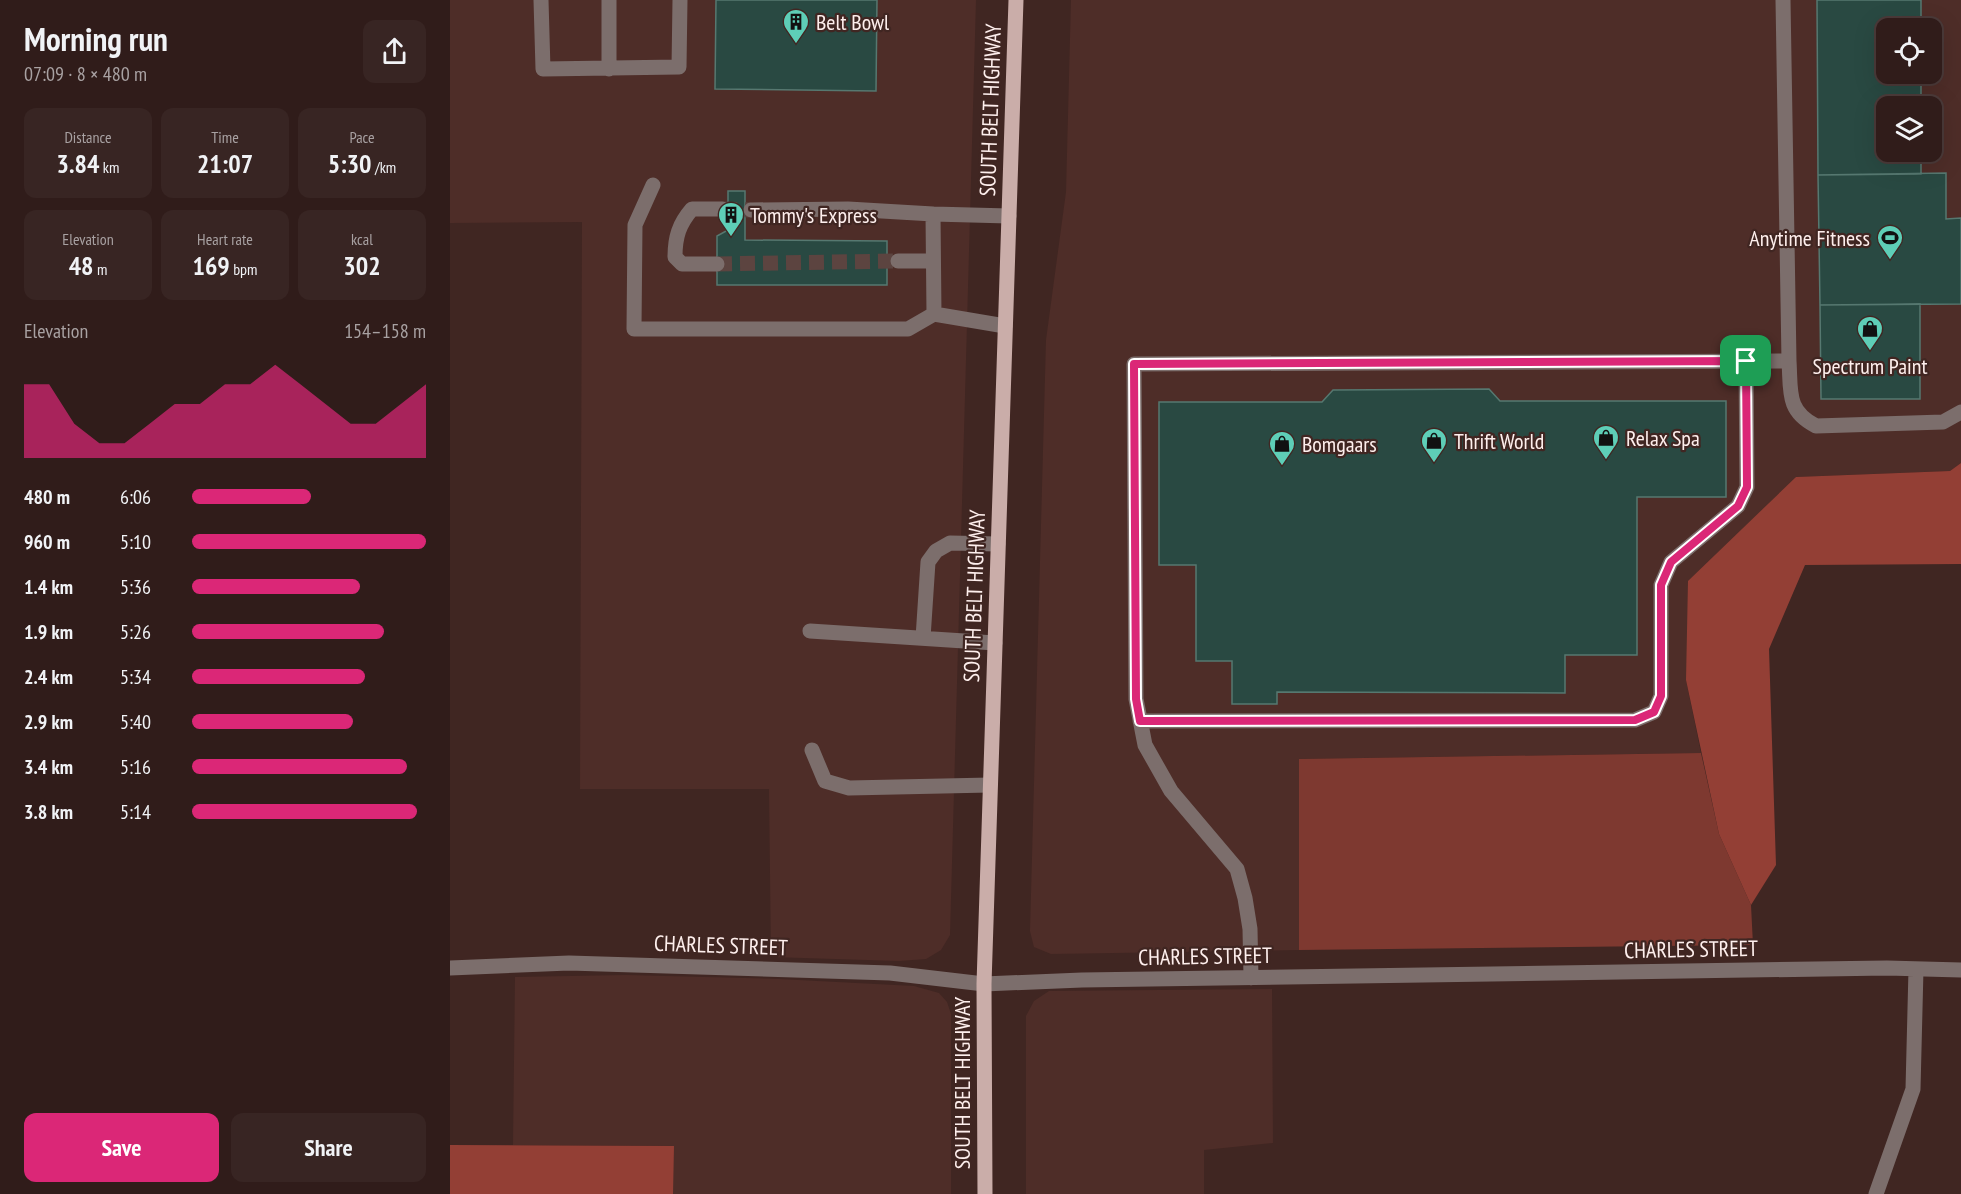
<!DOCTYPE html>
<meta charset="utf-8">
<style>
body{margin:0;font-family:"PT Sans Narrow",sans-serif;background:#382523;color:#f1f3f6;height:100vh;display:flex;flex-direction:column;font-size:22px;white-space:nowrap}
*{box-sizing:border-box;margin:0}
p{font-size:20px;color:#a8a1a2}
.icon{flex:none;width:33px;height:33px;fill:none;stroke:currentColor;stroke-width:2;stroke-linecap:round;stroke-linejoin:round}
.map{position:relative;flex:1;overflow:hidden}
.drawer{display:flex;flex-direction:column;background:#301c1a;width:450px}
.drawer>*{flex:none}
.fabs{position:absolute;left:1426px;top:18px;display:grid;gap:12px}
.fabs a{display:grid;place-items:center;width:66px;height:66px;border-radius:12px;background:#301c1a;box-shadow:0 6px 24px #0002,0 0 0 2px #4b3a39;font-size:30px}
.pin{position:absolute;display:grid;place-items:center;width:51px;height:51px;color:#fff;margin:-26px;border-radius:12px;box-shadow:0 3px 9px #0006}
.round{display:grid;place-items:center;flex:none;width:63px;height:63px;border-radius:12px;background:#382523}
.summary{display:flex;align-items:center;justify-content:space-between;height:102px;padding:0 24px}
h1{font-size:33px;font-weight:700;line-height:45px}
.stats{display:grid;grid-template-columns:repeat(3,1fr);gap:9px;height:102px;padding:6px 24px}
.stats div{display:grid;align-content:center;border-radius:12px;background:#382523;text-align:center}
.stats b{font-size:26px;font-weight:700}
.stats small{font-size:16px;font-weight:400}
.stats p{font-size:16px}
.chart{height:168px;padding:12px 24px}
.chart p{display:flex;justify-content:space-between}
.chart svg{width:100%;height:108px;margin-top:6px;fill:#db2777;opacity:.7}
.button{display:flex;gap:12px;margin-top:auto;padding:12px 24px}
.button a{flex:1;height:69px;border-radius:12px;background:#db2777;color:#fff;font-size:24px;font-weight:700;line-height:69px;text-align:center}
.button a+a{background:#382523;color:#f1f3f6}
ul{padding:0 24px;list-style:none;font-size:20px}
li{display:grid;grid-template-columns:96px 72px 1fr;align-items:center;height:45px}
li i{height:15px;border-radius:8px;background:#db2777}
main{display:flex;flex:1;min-height:0}
.map>svg:first-child{display:block}
.built{fill:#4e2d28;fill-rule:evenodd}
.green{fill:#7e3930}
.forest{fill:#933f35}
.building{fill:#294942;stroke:#567870;stroke-width:1.5}
.lines{fill:none;stroke-linecap:round;stroke-linejoin:round}
.minor-tunnel{stroke:#5c4440;stroke-width:15;stroke-dasharray:15 8;stroke-linecap:butt}
.minor{stroke:#7c6e6c;stroke-width:15}
.major{stroke:#caada9;stroke-width:15}
.route-casing{stroke:#fff;stroke-width:12}
.route{stroke:#db2777;stroke-width:8}
.labels{text-anchor:middle;stroke-width:4.5;stroke-linejoin:round;paint-order:stroke}
.poi-label{font-size:22px;fill:#feefed;stroke:#402622;text-anchor:start}
.street-label{font-size:22px;fill:#feefed;stroke:#402622}
</style>
<main>
<section class="drawer">
<div class="summary"><div><h1>Morning run</h1><p>07:09 · 8 × 480 m</p></div><a class="round"><svg class="icon" aria-label="share" viewBox="0 0 24 24"><path d="M12 15V3M7 8l5-5 5 5M5 13v7h14v-7"/></svg></a></div>
<div class="stats">
<div><p>Distance</p><b>3.84<small> km</small></b></div>
<div><p>Time</p><b>21:07</b></div>
<div><p>Pace</p><b>5:30<small> /km</small></b></div>
</div>
<div class="stats">
<div><p>Elevation</p><b>48<small> m</small></b></div>
<div><p>Heart rate</p><b>169<small> bpm</small></b></div>
<div><p>kcal</p><b>302</b></div>
</div>
<div class="chart"><p><span>Elevation</span>154–158 m</p>
<svg viewBox="0 0 160 44" preserveAspectRatio="none"><path d="M0 44V14L10 14L20 30L30 38L40 38L50 30L60 22L70 22L80 14L90 14L100 6L110 14L120 22L130 30L140 30L150 22L160 14V44z"/></svg>
</div>
<ul>
<li><b>480 m</b>6:06<i style="width:51%"></i></li>
<li><b>960 m</b>5:10<i style="width:100%"></i></li>
<li><b>1.4 km</b>5:36<i style="width:72%"></i></li>
<li><b>1.9 km</b>5:26<i style="width:82%"></i></li>
<li><b>2.4 km</b>5:34<i style="width:74%"></i></li>
<li><b>2.9 km</b>5:40<i style="width:69%"></i></li>
<li><b>3.4 km</b>5:16<i style="width:92%"></i></li>
<li><b>3.8 km</b>5:14<i style="width:96%"></i></li>
</ul>
<div class="button"><a>Save</a><a>Share</a></div>
</section>
<div class="map">
<svg width="1511" height="1194" viewBox="0 0 1511 1194">
<rect width="100%" height="100%" fill="#402622"/>
<path class="built" d="M0,0H526L500,935L491,950L476,959L449,961L321,957L319,789H130L132,222L0,223Z
M621,0H1511V463L1500,471L1346,477L1236,680L1251,753L849,759V950L601,954L584,947L580,931L596,340L616,192ZM1437,28H1482V74H1437ZM1437,106H1482V152H1437Z
M176,975L329,979L464,986L489,993L497,1002L501,1014V1194H223V1146L63,1145L65,977Z
M822,989L823,1143L754,1150V1194H576V1016L584,1001L599,991Z"/>
<path class="green" d="M1251,753L1269,834L1301,905L1303,945L849,950V759Z"/>
<path class="forest" d="M1511,463V564L1355,565L1319,649L1326,865L1301,905L1269,834L1236,680L1238,581L1346,477L1500,471Z
M0,1145L224,1146L223,1194H0Z"/>
<path class="building" d="M266,0H427L426,91L265,89Z
M1367,0H1471V28H1437V74H1471V106H1437V152H1471V174L1368,175Z
M1496,173V219L1511,218V304L1370,305L1368,175Z
M278,191H295V240L437,241V285H267V236L278,230Z
M1470,304V399H1371L1370,305Z
M1039,389L1050,401H1276V497H1187V655H1115V693L827,692V704H782V661H746V565H709V402H872L883,390Z"/>
<g class="lines">
<path class="minor-tunnel" d="M272,209L301,210
M267,264L448,261"/>
<path class="minor" d="M91,0L93,69L229,67L230,0
M159,0V69
M203,185L185,225L184,329H458L484,314
M301,210L398,209L483,214
M448,261H483
M267,264H232L225,257C225,237 229,224 242,209H272
M555,326L484,314L483,214L559,216
M1339,361C1341,391 1336,411 1366,426L1493,422L1511,412
M360,631L545,643
M473,638L478,562L486,551L500,543L548,544
M690,721L1185,720L1204,712L1211,696V585L1221,562L1288,506L1297,487L1296,361
M362,750L375,781L399,788L540,785
M0,968L119,963L440,973L534,984L632,980L1437,968L1511,970
M801,978L800,929L795,898L787,869L721,791L695,745L686,699L684,364L1339,361L1333,0
M1426,1194L1463,1089L1466,969"/>
<path class="major" d="M535,1194L534,984L566,0"/>
</g>
<g class="lines">
<defs>
<path id="route" d="M1296,361L1297,487L1288,506L1221,562L1211,585V696L1204,712L1185,720L690,721L686,699L684,364Z"/>
</defs>
<use href="#route" class="route-casing"/>
<use href="#route" class="route"/>
</g>
<defs>
<symbol id="building-pin" viewBox="-11 -11 22 30"><path d="M0 17L-7.5 6A9.5 9.5 0 1 1 7.5 6Z" fill="#5eceb7" stroke="#402622"/><path d="M-4-6H4V6H1V3H-1V6H-4ZM-2.5-4.3h1.7v1.8h-1.7ZM.8-4.3h1.7v1.8H.8ZM-2.5-1h1.7V.8h-1.7ZM.8-1h1.7V.8H.8Z" fill="#111"/></symbol>
<symbol id="stadium-pin" viewBox="-11 -11 22 30"><path d="M0 17L-7.5 6A9.5 9.5 0 1 1 7.5 6Z" fill="#5eceb7" stroke="#402622"/><path d="M0-5a6.5 5 0 1 0 0 10a6.5 5 0 1 0 0-10ZM-3.5-1.8h7v3.6h-7Z" fill="#111"/></symbol>
<symbol id="shop-pin" viewBox="-11 -11 22 30"><path d="M0 17L-7.5 6A9.5 9.5 0 1 1 7.5 6Z" fill="#5eceb7" stroke="#402622"/><path d="M-5-2.5h2.3a2.7 3.5 0 0 1 5.4 0H5L5.5 6h-11ZM-1.5-2.5h3a1.5 2.3 0 0 0-3 0Z" fill="#111"/></symbol>
</defs>
<g fill-rule="evenodd">
<use href="#building-pin" x="331" y="7" width="30" height="40"/>
<use href="#building-pin" x="266" y="200" width="30" height="40"/>
<use href="#stadium-pin" x="1425" y="223" width="30" height="40"/>
<use href="#shop-pin" x="1405" y="314" width="30" height="40"/>
<use href="#shop-pin" x="1141" y="423" width="30" height="40"/>
<use href="#shop-pin" x="969" y="426" width="30" height="40"/>
<use href="#shop-pin" x="817" y="429" width="30" height="40"/>
</g>
<g class="labels">
<g class="poi-label">
<text x="366" y="30">Belt Bowl</text>
<text x="300" y="223">Tommy's Express</text>
<text x="1420" y="246" text-anchor="end">Anytime Fitness</text>
<text x="1420" y="374" text-anchor="middle">Spectrum Paint</text>
<text x="1176" y="446">Relax Spa</text>
<text x="1004" y="449">Thrift World</text>
<text x="852" y="452">Bomgaars</text>
</g>
<g class="street-label">
<text transform="translate(540 110) rotate(-88)" y="8">SOUTH BELT HIGHWAY</text>
<text transform="translate(524 596) rotate(-88)" y="8">SOUTH BELT HIGHWAY</text>
<text transform="translate(271 945) rotate(2)" y="8">CHARLES STREET</text>
<text transform="translate(1241 949) rotate(-1)" y="8">CHARLES STREET</text>
<text transform="translate(755 956) rotate(-1)" y="8">CHARLES STREET</text>
<text transform="translate(512 1083) rotate(-90)" y="8">SOUTH BELT HIGHWAY</text>
</g>
</g>
</svg>
<div class="fabs">
<a><svg class="icon" aria-label="locate" viewBox="0 0 24 24"><circle cx="12" cy="12" r="6"/><path d="M12 2v4M12 18v4M2 12h4M18 12h4"/></svg></a>
<a><svg class="icon" aria-label="layers" viewBox="0 0 24 24"><path d="M12 4l9 5-9 5-9-5zM3 14l9 5 9-5"/></svg></a>
</div>
<div class="pin" style="left:1296px;top:361px;background:#1e9e55"><svg class="icon" aria-label="arrive" viewBox="0 0 24 24"><path d="M6 21V4h12l-3 4 3 4H6"/></svg></div>
</div>
</main>
